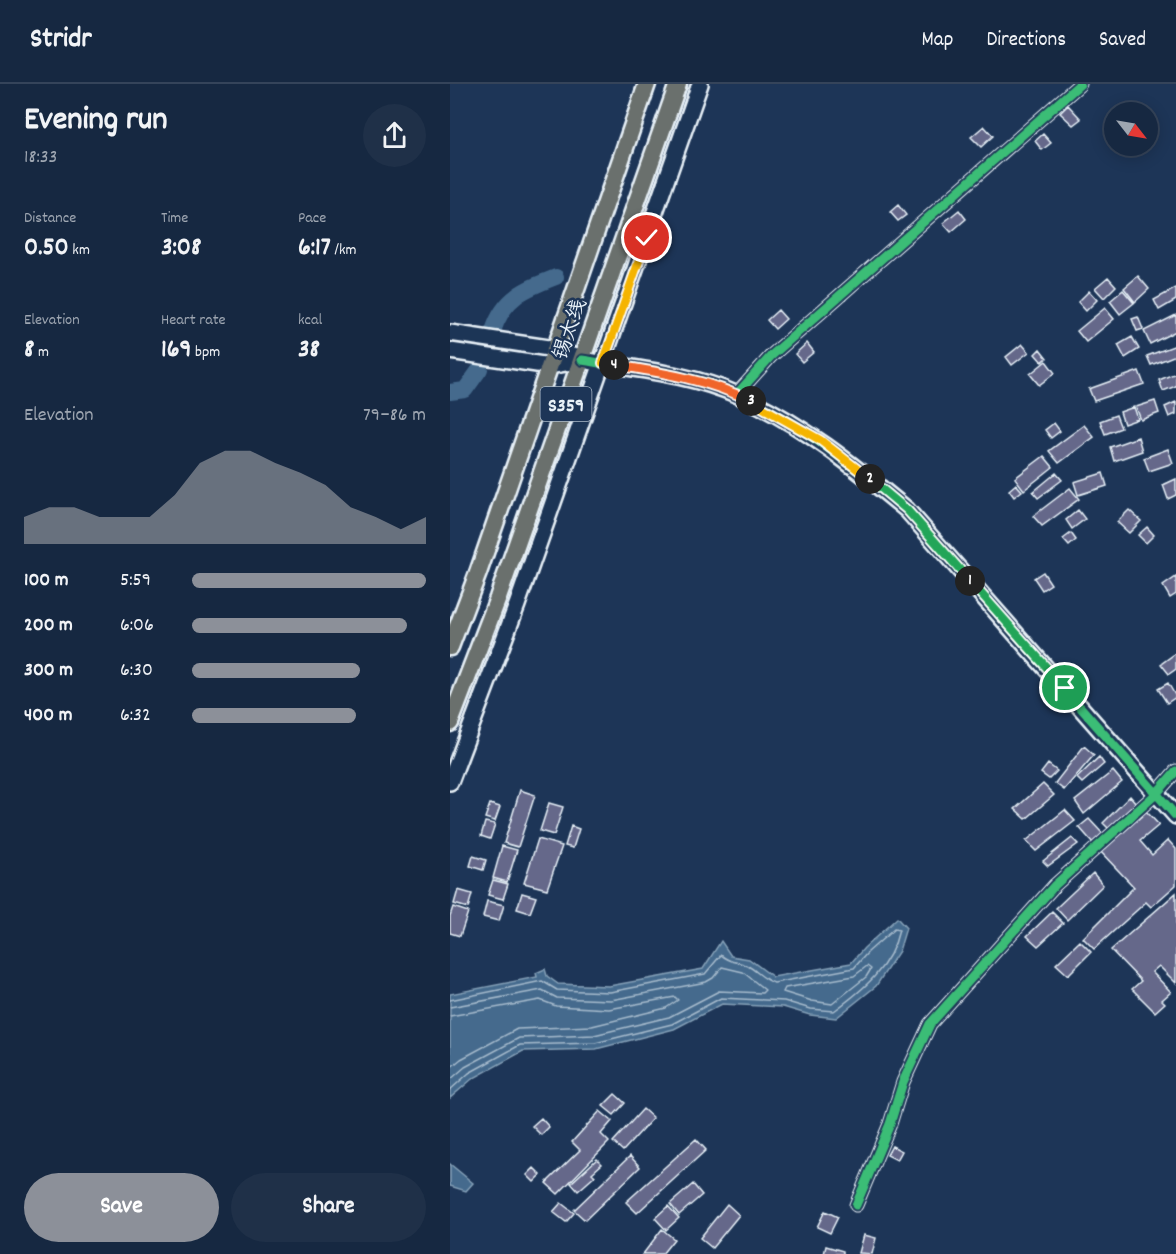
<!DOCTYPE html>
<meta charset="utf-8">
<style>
body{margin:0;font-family:Dekko,"LXGW WenKai TC",sans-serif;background:#1f3048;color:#f1f3f6;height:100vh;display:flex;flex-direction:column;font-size:22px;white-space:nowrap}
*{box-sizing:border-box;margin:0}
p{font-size:20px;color:#9ea6b1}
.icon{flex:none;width:33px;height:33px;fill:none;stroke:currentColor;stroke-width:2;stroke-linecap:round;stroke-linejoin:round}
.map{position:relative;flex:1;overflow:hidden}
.details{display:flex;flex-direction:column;background:#162841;width:450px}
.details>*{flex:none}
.needle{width:39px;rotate:121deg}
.tools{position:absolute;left:654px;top:18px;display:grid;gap:12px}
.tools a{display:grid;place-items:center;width:54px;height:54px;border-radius:50%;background:#162841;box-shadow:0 3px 15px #0003,0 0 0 2px #35445a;font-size:30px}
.pin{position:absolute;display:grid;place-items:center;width:51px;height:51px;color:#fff;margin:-26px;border:3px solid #fff;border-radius:50%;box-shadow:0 2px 6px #0007}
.km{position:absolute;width:30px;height:30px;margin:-15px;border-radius:50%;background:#222;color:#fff;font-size:16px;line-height:30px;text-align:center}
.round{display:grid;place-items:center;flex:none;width:63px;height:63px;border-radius:32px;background:#1f3048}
.headline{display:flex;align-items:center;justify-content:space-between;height:102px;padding:0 24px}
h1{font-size:33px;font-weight:700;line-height:45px}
.stats{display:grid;grid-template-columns:repeat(3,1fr);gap:9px;height:102px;padding:6px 24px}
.stats div{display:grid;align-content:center}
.stats b{font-size:26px;font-weight:700}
.stats small{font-size:16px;font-weight:400}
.stats p{font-size:16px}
.chart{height:168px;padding:12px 24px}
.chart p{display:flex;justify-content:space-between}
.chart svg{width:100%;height:108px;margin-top:6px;fill:#8c9099;opacity:.7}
.primary-button{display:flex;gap:12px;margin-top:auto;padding:12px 24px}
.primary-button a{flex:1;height:69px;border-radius:36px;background:#8c9099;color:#fff;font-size:24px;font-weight:700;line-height:69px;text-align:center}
.primary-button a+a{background:#1f3048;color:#f1f3f6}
ul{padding:0 24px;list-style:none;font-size:20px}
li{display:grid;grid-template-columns:96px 72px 1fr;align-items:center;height:45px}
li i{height:15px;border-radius:8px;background:#8c9099}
header{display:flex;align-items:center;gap:36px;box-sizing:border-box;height:84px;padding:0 30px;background:#162841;border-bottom:2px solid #35445a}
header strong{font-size:28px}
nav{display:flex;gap:33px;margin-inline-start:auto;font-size:21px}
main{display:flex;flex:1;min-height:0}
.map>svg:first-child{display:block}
.water{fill:#456b8d;stroke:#86a1b8;stroke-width:1.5}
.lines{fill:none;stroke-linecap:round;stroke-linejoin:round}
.shore{stroke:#a7bbcd;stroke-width:1.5}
.river{stroke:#456b8d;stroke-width:16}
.building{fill:#65678a;stroke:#e8f1f8;stroke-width:1.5}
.street-casing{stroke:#e8f1f8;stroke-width:15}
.secondary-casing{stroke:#e8f1f8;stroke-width:20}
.primary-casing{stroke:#e8f1f8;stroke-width:21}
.street{stroke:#1d3557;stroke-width:10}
.secondary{stroke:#1d3557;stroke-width:15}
.primary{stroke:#6a706d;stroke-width:16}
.cycleway-casing{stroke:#1d3557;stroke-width:13}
.cycleway{stroke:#3abd76;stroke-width:9}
.split-1-casing{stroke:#fff;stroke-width:12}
.split-2-casing{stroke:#fff;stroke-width:12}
.split-3-casing{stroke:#fff;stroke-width:12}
.split-4-casing{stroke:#fff;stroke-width:12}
.split-5-casing{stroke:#fff;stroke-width:12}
.split-1{stroke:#22a559;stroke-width:8}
.split-2{stroke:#22a559;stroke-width:8}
.split-3{stroke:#f5b400;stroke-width:8}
.split-4{stroke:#f0652b;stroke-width:8}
.split-5{stroke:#f5b400;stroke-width:8}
.labels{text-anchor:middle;stroke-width:5;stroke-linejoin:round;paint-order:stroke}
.shield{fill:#1d3557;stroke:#abb9c8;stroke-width:1.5}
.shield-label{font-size:20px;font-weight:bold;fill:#e8f1f8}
.street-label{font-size:21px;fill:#e8f1f8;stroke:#1d3557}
</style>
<header>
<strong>Stridr</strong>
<nav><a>Map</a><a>Directions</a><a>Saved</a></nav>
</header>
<main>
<section class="details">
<div class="headline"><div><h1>Evening run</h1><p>18:33</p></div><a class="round"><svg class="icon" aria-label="share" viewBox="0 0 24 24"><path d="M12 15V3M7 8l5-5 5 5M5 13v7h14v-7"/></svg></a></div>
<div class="stats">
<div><p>Distance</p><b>0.50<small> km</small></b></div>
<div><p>Time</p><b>3:08</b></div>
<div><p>Pace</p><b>6:17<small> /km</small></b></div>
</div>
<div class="stats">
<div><p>Elevation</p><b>8<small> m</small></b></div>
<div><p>Heart rate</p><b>169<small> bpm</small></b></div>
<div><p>kcal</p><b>38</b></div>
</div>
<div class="chart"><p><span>Elevation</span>79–86 m</p>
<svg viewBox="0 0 160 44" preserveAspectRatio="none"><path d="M0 44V33L10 29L20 29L30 33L40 33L50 33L60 24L70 11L80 6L90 6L100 11L110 15L120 20L130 29L140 33L150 38L160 33V44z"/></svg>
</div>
<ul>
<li><b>100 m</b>5:59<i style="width:100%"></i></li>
<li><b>200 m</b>6:06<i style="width:92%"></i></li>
<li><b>300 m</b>6:30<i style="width:72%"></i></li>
<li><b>400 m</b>6:32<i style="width:70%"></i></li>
</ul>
<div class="primary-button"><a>Save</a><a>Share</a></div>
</section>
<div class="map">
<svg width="726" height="1170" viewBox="0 0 726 1170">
<rect width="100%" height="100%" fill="#1d3557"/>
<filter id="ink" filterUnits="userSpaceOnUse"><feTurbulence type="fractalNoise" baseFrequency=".0167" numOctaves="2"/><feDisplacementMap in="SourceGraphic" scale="12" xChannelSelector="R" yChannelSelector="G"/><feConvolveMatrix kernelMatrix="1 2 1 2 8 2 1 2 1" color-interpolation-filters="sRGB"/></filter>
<g filter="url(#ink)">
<path class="water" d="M447,834L456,844L449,867L426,902L386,934L360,931L333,923L272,920L224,945L146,965L73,967L22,995L0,1014V910L87,893L86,889L95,885L97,892L108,900L159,902L253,885L271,857L281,872L299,875L323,893L401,879L414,864Z
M0,1080L23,1099L16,1107L0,1102Z"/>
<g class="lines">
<path class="shore" d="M417,882L421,885L416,893L382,920L362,917L333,908L335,904L404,892Z
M0,916L92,897L107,906L160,908L255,890L271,871C283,881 287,876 298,882C307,887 314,896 324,899L404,884L418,868L444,845L449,846C441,883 413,906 384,927L361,925L334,917L271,914L222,940L145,959L70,961L19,989L0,1006
M0,923L92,906L107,914L161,916L256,898L263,894L272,883L293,888L315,906L312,909L269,907L219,933L144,951L69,954L15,983L0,996
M0,932L90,916L106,922L159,925L225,913L228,916L216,924L142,942L67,945L11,975L0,984"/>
<path class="river" d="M43,247C54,213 75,205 106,193
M0,308L15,306L30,285"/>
</g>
<path class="building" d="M618,21L631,35L623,41L610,29Z
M534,42L543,52L531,63L521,53Z
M593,50L601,59L592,66L585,57Z
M448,121L456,131L448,137L440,128Z
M509,126L516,135L501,148L493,139Z
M688,192L699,205L685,218L674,204Z
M658,193L666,202L654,214L645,204Z
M726,204V216L709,226L704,216Z
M673,206L684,219L670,230L660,217Z
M639,207L647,216L636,227L628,218Z
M655,224L664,235L636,258L627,247Z
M328,226L336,235L325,245L317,236Z
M726,231V247L700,260L694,247Z
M688,233L693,245L687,247L682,235Z
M682,253L689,265L675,274L668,261Z
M357,259L364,268L352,278L345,270Z
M572,260L579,268L562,281L556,273Z
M726,261V271L701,281L697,272Z
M590,265L597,274L592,278L585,270Z
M596,277L605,289L589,301L580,290Z
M689,287L694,300L644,317L639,305Z
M726,289V302L713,307L709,296Z
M705,317L709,329L691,336L686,323Z
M726,318V330L719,333L715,323Z
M684,323L688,335L674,340L670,328Z
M666,331L671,344L655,350L650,337Z
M604,339L610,347L601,354L595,346Z
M634,341L644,353L609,379L599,367Z
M688,353L692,367L664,377L660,363Z
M718,365L723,379L699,387L694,374Z
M594,372L603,383L574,406L565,394Z
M606,389L612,396L588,414L583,408Z
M653,389L657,402L628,411L624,398Z
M726,395V411L718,415L713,401Z
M566,400L572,407L564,413L559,406Z
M620,404L629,415L592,442L583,432Z
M628,426L635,435L622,445L616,436Z
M679,426L691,437L679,449L667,438Z
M697,443L704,451L696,459L688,451Z
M621,449L626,456L619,462L613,455Z
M593,488L601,500L592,506L584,494Z
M726,493V510L720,514L713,502Z
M726,569V585L719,590L711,580Z
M718,599L726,613L717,619L708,605Z
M634,662L644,671L614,706L605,699Z
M649,673L654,680L632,699L627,694Z
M598,680L607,687L599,695L591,689Z
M663,687L672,698L634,730L625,717Z
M593,700L604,711L576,735L565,725Z
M70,706L85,711L68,763L54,759Z
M680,712L686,719L659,745L653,739Z
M99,719L113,723L104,751L90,747Z
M40,720L50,723L45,737L35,734Z
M615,726L625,737L586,767L576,757Z
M695,726L709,741L690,757L702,771L718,756L726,765V801L701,823L696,818L644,865L633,854L684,803L649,766Z
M639,735L653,750L643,759L629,743Z
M35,738L45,740L40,755L31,752Z
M121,742L129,745L123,764L115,762Z
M622,754L628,760L598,782L593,777Z
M88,755L112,762L97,805L74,799Z
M52,762L67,766L57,798L43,794Z
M23,772L36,776L33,786L20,782Z
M643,789L653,801L617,836L606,824Z
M43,796L58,800L53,815L38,811Z
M8,806L22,810L18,824L4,820Z
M72,809L86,813L80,829L67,825Z
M726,809V899L709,882L702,888L721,908L712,916L715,919L705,928L682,905L691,897L661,866Z
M37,817L54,821L49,837L33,833Z
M3,823L18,828L10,852L0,849V832Z
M602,828L613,839L588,862L577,852Z
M630,857L641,868L618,891L606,880Z
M165,1010L175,1019L164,1031L153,1022Z
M193,1025L203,1034L173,1067L163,1058Z
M150,1027L162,1037L151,1050L159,1058L108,1110L96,1099L130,1066L122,1058Z
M91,1034L99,1043L91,1051L82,1042Z
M246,1055L256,1066L187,1129L176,1118Z
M442,1062L452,1067L447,1076L437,1071Z
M180,1072L190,1083L135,1136L124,1126Z
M147,1075L152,1080L142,1089L145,1092L128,1107L121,1099Z
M84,1084L91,1091L84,1098L77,1091Z
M243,1100L252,1111L229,1131L220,1120Z
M111,1119L124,1129L116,1138L103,1128Z
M277,1120L289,1131L262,1164L250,1154Z
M218,1122L229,1134L216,1146L205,1134Z
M375,1127L388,1133L380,1149L367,1143Z
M212,1145L224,1155L212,1170H193Z
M414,1151L426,1154L422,1170L409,1169Z
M376,1162L393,1167V1170H374Z"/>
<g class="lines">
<defs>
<path id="street" d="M287,310L321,272L630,0
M406,1121L440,1040L453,998L480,940L605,801L706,710L726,687"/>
<path id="secondary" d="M0,249L105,265L132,276L100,282L0,267
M132,276C184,285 239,289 288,311C351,339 404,382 457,426L726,732
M0,698L67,521L250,0"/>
<path id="primary" d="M0,563L28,489L197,0
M0,639L48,514L228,0"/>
</defs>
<use href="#street" class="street-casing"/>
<use href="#secondary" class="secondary-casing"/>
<use href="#primary" class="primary-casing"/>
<use href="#street" class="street"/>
<use href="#secondary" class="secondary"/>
<use href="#primary" class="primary"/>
<defs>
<path id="cycleway" d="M132,276C184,285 239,289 288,311C351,339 404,382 457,426L726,732
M287,310L321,272L630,0
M406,1121L440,1040L453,998L480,940L605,801L706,710L726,687"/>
</defs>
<use href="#cycleway" class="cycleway-casing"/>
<use href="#cycleway" class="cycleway"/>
</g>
</g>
<g class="lines" filter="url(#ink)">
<defs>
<path id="split-1" d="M520,497L615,604"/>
<path id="split-2" d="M420,395L457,426L520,497"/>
<path id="split-3" d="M301,317L370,356L420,395"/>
<path id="split-4" d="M164,281C211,288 259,296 301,317"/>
<path id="split-5" d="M164,281L153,279L197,154"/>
</defs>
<use href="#split-1" class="split-1-casing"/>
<use href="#split-2" class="split-2-casing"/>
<use href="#split-3" class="split-3-casing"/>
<use href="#split-4" class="split-4-casing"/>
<use href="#split-5" class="split-5-casing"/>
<use href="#split-1" class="split-1"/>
<use href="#split-2" class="split-2"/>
<use href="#split-3" class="split-3"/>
<use href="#split-4" class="split-4"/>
<use href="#split-5" class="split-5"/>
</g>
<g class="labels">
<rect class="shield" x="90.5" y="303" width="51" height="34" rx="4.5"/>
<g class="shield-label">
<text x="116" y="327">S359</text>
</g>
<g class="street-label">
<text transform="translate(119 245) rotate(-71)" y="7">锡太线</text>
</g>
</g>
</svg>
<div class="tools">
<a><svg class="needle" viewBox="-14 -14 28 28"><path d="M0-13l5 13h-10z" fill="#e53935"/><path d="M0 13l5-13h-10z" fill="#9ea6b1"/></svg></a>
</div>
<div class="pin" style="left:615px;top:604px;background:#1e9e55"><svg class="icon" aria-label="arrive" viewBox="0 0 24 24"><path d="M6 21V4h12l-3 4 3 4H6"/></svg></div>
<div class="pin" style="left:197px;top:154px;background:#d93025"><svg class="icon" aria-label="check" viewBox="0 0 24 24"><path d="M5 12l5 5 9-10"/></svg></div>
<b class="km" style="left:520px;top:497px">1</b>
<b class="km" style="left:420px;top:395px">2</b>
<b class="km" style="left:301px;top:317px">3</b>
<b class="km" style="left:164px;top:281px">4</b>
</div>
</main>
